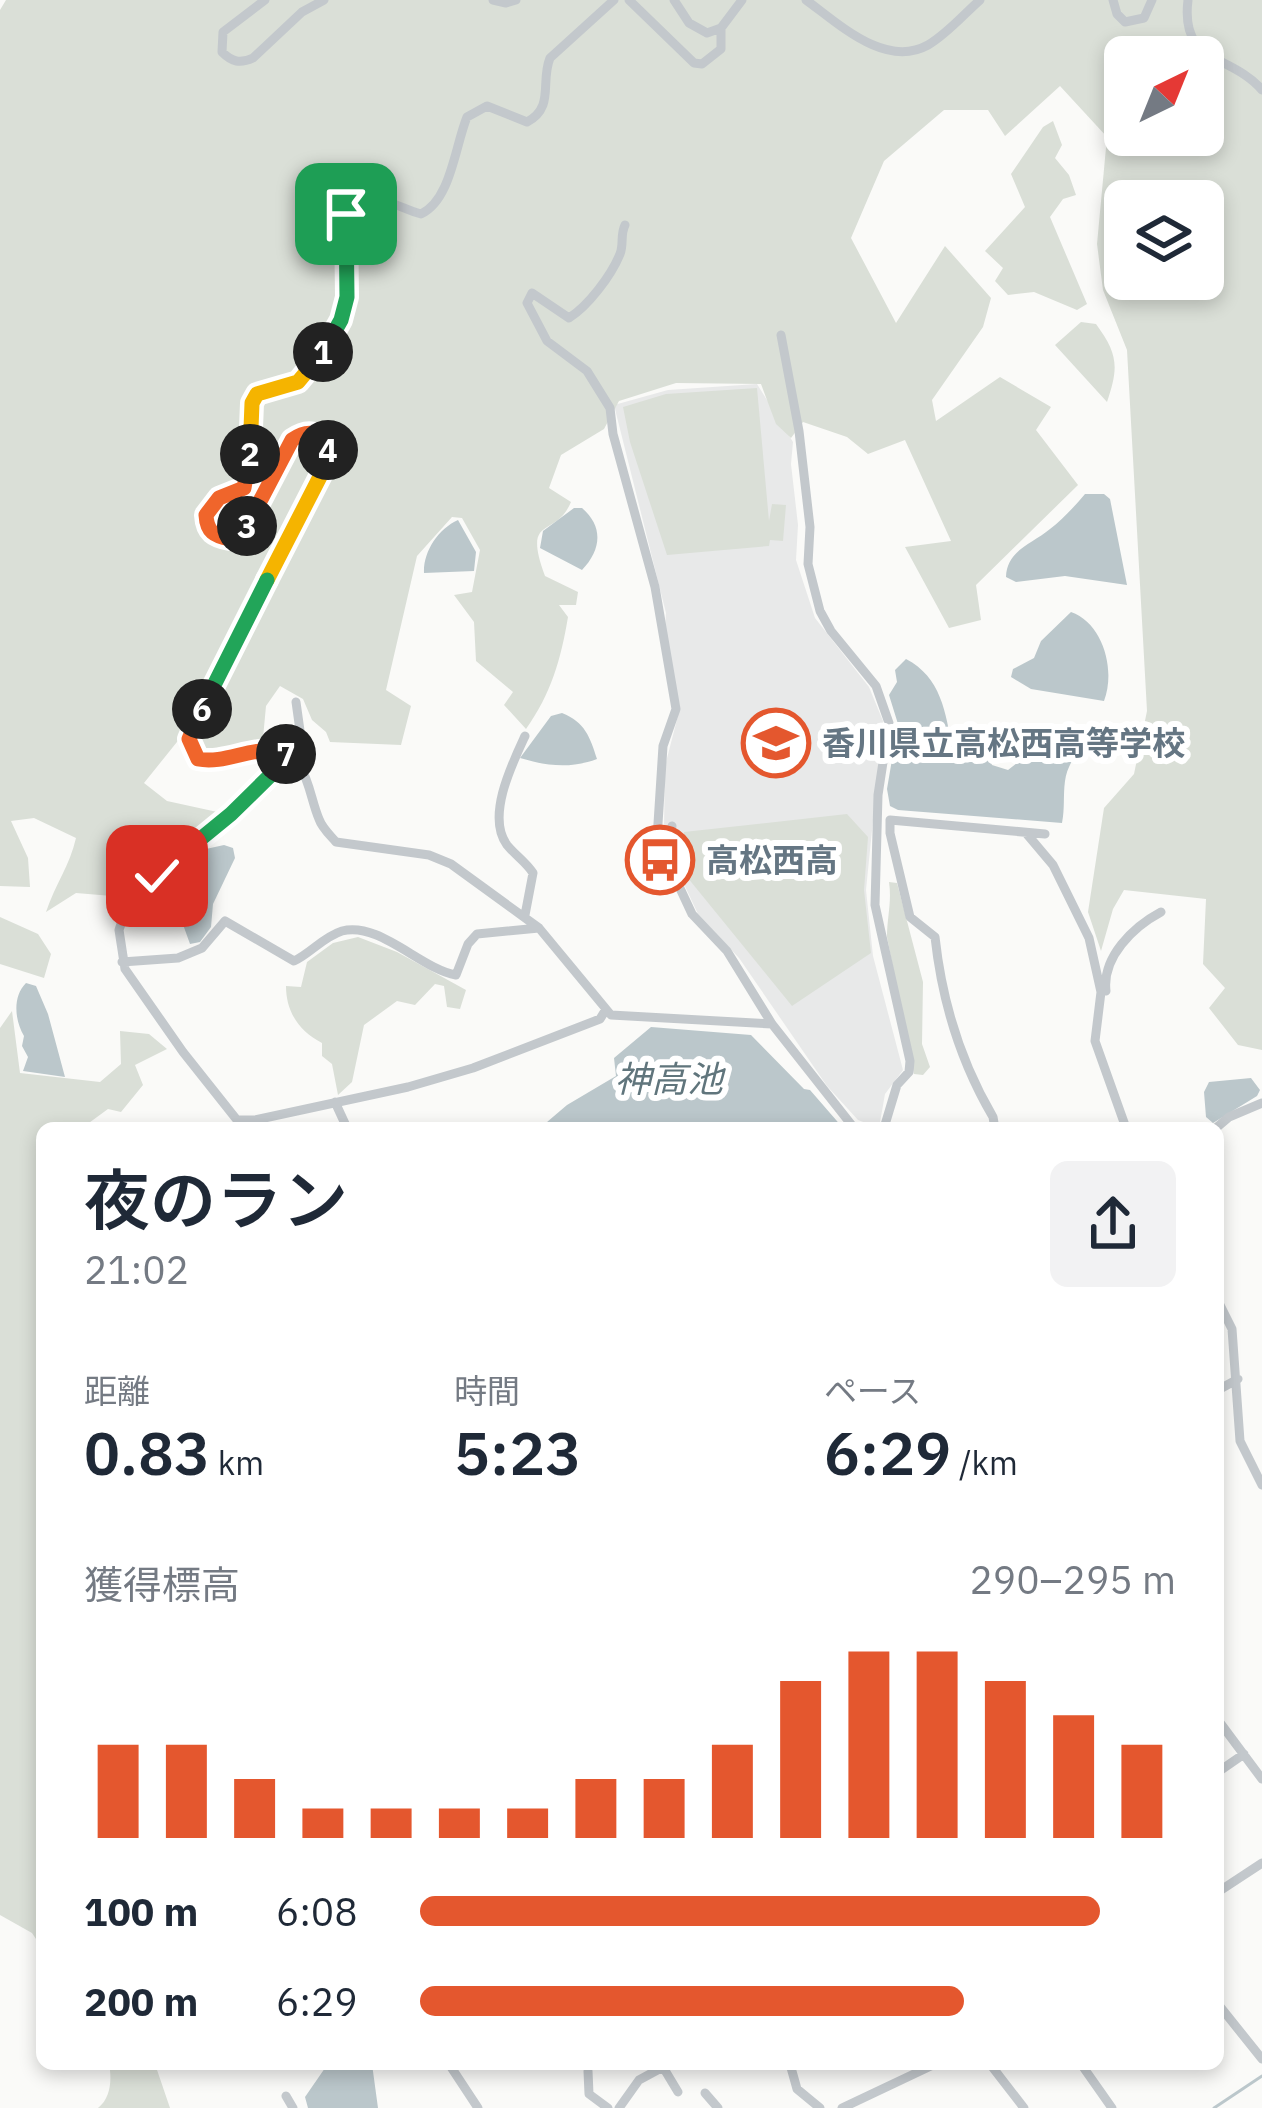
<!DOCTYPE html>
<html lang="ja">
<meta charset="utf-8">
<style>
body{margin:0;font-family:"IBM Plex Sans","Noto Sans JP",sans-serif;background:#f2f2f3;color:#1f2937;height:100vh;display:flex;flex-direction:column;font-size:45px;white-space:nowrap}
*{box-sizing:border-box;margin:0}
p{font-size:39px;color:#747a83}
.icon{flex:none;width:66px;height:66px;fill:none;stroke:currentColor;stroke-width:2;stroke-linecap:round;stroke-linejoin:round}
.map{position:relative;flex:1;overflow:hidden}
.details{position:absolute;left:36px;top:1122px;width:1188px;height:948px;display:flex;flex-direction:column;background:#fff;border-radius:18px;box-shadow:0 6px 18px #0003}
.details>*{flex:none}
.needle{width:78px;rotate:43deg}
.tools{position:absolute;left:1104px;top:36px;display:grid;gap:24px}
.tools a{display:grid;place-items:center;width:120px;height:120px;border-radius:18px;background:#fff;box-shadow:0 6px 18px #0003;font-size:60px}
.pin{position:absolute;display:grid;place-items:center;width:102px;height:102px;color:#fff;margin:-51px;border-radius:24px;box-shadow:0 6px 18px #0006}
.km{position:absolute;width:60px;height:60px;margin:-30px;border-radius:50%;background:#222;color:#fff;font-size:33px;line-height:60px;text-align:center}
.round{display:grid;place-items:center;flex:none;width:126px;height:126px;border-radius:18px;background:#f2f2f3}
.headline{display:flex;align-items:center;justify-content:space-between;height:204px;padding:0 48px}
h1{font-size:66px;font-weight:600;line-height:90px}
.stats{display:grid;grid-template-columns:repeat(3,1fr);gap:18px;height:204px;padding:12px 48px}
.stats div{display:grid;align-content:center}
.stats b{font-size:60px;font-weight:600}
.stats small{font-size:33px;font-weight:400}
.stats p{font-size:33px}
.chart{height:336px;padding:24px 48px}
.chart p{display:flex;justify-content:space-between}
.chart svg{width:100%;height:216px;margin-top:12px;stroke:#e4572e;stroke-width:6}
ul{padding:0 48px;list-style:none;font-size:39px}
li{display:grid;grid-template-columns:192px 144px 1fr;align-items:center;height:90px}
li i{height:30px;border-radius:15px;background:#e4572e}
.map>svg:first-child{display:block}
.built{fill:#e8e9e9}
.green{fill:#dadfd7;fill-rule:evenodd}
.water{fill:#bbc7cb}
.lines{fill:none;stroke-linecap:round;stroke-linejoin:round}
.stream{stroke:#bbc7cb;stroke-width:3}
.minor{stroke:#c3c8cc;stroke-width:9}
.split-1-casing{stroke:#fff;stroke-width:24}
.split-2-casing{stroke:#fff;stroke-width:24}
.split-3-casing{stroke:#fff;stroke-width:24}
.split-4-casing{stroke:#fff;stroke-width:24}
.split-5-casing{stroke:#fff;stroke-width:24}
.split-6-casing{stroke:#fff;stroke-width:24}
.split-7-casing{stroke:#fff;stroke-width:24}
.split-8-casing{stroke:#fff;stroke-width:24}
.split-9-casing{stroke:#fff;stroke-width:24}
.split-1{stroke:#22a559;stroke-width:15}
.split-2{stroke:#f5b400;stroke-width:15}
.split-3{stroke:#f0652b;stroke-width:15}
.split-4{stroke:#f0652b;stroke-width:15}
.split-5{stroke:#f5b400;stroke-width:15}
.split-6{stroke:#22a559;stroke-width:15}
.split-7{stroke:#f0652b;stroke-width:15}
.split-8{stroke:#22a559;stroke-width:15}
.split-9{stroke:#f5b400;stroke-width:15}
.labels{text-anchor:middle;stroke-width:12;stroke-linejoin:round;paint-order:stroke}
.poi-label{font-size:33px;font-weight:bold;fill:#657683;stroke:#fff;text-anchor:start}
.water-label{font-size:36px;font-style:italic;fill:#60757c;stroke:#fff}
</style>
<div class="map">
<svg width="1262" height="2108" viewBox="0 0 1262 2108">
<rect width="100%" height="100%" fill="#fafaf8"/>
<path class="built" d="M757,384L793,442L791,464L798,525L796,560L815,618L869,687L883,721L866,890L873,956L903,1070L885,1094L879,1128L858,1120L827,1086L739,958L698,914L676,867L678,829L664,827L665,766L680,708L665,630L666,613L614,405L668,390Z"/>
<path class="green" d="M6,0H1262V1050L1238,1045L1209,1008L1225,988L1203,964L1206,899L1124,890L1113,909L1101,951L1088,912L1104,808L1134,774L1147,711L1127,350L1103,290L1097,244L1107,137L1060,86L1005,136L988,110H944L884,161L851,238L896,323L945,246L991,298L983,327L932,400L936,421L1000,377L1051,407L1036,430L1078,485L976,585L981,620L949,628L905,547L951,541L905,440L868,454L847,437L803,422L791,438L776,424L761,384L676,383L619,401L604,429L561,455L549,488L571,502C555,540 522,513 545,576L578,592L576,605H559L568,617C561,659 551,694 526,729L504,705L513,692L476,661L474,622L454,595L472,592L480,550L462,518L452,517L417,556L386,690L411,706L401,745L330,742L326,732L312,720L303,699L280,686L266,706L263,738L217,755L198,754L185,732L144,783L167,801L222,813L166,860L141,849L112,896L76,893L46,912C55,885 70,865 76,838L34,818L11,821L28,858L30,887L0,886V10ZM1125,57H1203V135H1125ZM1125,201H1203V279H1125Z
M1053,121L1062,145L1055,158L1069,175L1076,195L1063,199L1050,217L1087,304L1077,310L1034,292L1008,295L995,281L1003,268L985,251L1025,207L1011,174L1043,127Z
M1081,322L1096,324C1118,354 1119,367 1107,402L1055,345Z
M757,388L769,521L772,504L786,505L783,541L770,540L769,546L667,555L630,442L623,407L666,394Z
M847,814L868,837L864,890L871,953L792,1006L683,872L684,832Z
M889,882L897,883L923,982L922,1044L930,1067L923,1075L914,1074L887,937C887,917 892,902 889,882Z
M0,917L38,934L51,954L44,978L0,964Z
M358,937L397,952L466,990L460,1009L447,1007L444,986L435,984L415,1005L397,1001L364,1025L352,1082L338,1095L332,1064L322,1056V1043C299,1031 286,1012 286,986L301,987L307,962L333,943Z
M12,1011L20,1073L100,1082L121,1064L120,1031L149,1034L167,1049L135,1065L143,1085L121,1112L108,1109L82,1128H42V1948L32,1933L0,1915V1028Z
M109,2064H155L170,2108H98C111,2098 112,2079 109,2064Z"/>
<path class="water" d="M1085,494H1104L1110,499L1127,585L1065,576L1016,582L1006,577C1007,550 1032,544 1050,529C1063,519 1074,507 1085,494Z
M574,508H582C604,527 601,550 582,570L540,548L543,531Z
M458,520L476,552L474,571L424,573C423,552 438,529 458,520Z
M1071,612C1103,623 1116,670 1104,701L1031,689L1011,677L1013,669L1034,658L1041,641Z
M906,659C941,677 946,713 952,748L969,754L985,748L992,765L1008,770L1050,737L1070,729L1090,735C1080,748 1067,764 1065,781C1063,796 1065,808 1062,823L898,810L890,806L887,789L898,724L889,695L897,682L895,670Z
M562,713C585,722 590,737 597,759C570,769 547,766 520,758L551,716Z
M224,845L233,848L235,858L213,904L211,927L200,942L190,944L176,905C191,887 184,868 197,851Z
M26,983L36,986L48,1014L65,1077L23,1071L28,1057L22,1046L24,1036C15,1021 12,997 26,983Z
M651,1027L751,1035L804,1089L810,1090L843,1128H540L567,1105L616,1076L614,1058Z
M1251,1078L1260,1090L1257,1096L1213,1123L1206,1117L1204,1092L1209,1082Z
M333,2064H372L378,2108H308L305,2097L325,2068Z"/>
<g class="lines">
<path class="stream" d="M1214,2108L1262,2076"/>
<path class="minor" d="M265,0L223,32L222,52C232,62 240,64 253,58L302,12L324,0
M493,0L506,3L516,0
M614,0L550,58C540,82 555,107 527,122L487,106L467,117C455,146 451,200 421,214C405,210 384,197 367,199C327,205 352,271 346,300C342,321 331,341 319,359C294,397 268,375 252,403L248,477L244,489L219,498L205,515L207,527L215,536L230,539L239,534L292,440C315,424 331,440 326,465L193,728L191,749L198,759C225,765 248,746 274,749C308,754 308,794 319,819C322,828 330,835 336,842L429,855L451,864L539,928L611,1015L772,1024
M629,0L694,63L702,64L721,49V28
M674,0L689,23L707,33L721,28L742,0
M806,0C838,23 885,69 928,45C947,34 964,14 980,0
M1113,0L1117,14L1125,22L1144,18L1152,0
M1188,0C1180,65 1230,53 1262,90
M625,225C620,235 624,244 620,254C611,276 588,306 569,318L532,293L527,303L547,341L587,371L610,408L613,434L655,587L676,709L663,746L657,839L692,914L727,951L772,1024L854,1128
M781,335L799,431L810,527L808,564L820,611L831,631L876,686L889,723L878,795L875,905L910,1061L909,1072L897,1085L884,1128
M296,702L303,752L300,764
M291,756L231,814L156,876L125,912L119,930L125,969L183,1052L237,1120H255L408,1087L473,1068L600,1019L605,1011
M890,820V833L910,917L935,937C942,1001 960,1061 993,1117L994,1123L988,1128
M890,820L1045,834
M1026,833L1053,865L1089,938L1101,992L1095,1041L1126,1128
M666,858L672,826
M525,915L533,873C526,862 515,855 507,845C486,817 512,764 525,736
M122,962L178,958L202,948L225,921L294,961C311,953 323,937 342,931C379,921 421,969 456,975L468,944L477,934L539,928
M1106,991C1102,957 1133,927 1161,912
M335,1102L347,1128
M1216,1128L1229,1117L1262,1103
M1218,1301L1232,1329L1240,1441L1262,1485
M1218,1390L1238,1379
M1218,1720L1262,1779
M1218,1772L1244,1754
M1218,1892L1262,1863
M1218,2004L1262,2059
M449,2064L478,2108
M790,2064L797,2089L820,2108
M990,2064L1024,2108
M1081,2064L1112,2108
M588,2071L589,2094L608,2108
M705,2093L718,2108
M286,2096L293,2108
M619,2108L639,2080L663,2067L678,2092
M842,2108L935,2064"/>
</g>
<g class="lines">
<defs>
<path id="split-1" d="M323,352L341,320L347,297L346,214"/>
<path id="split-2" d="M250,454L252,403L257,394L298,382L323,352"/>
<path id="split-3" d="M247,526L230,539C214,536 207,532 206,515L219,498L244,488L250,454"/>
<path id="split-4" d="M247,526L292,440C308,429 320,431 328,450"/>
<path id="split-5" d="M267,580L326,465L328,450"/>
<path id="split-6" d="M202,709L267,580"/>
<path id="split-7" d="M202,709L189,739L198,759C228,765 257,742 286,754"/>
<path id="split-8" d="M187,850L231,814L290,756L286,754"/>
<path id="split-9" d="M157,876L187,850"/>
</defs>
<use href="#split-1" class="split-1-casing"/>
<use href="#split-2" class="split-2-casing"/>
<use href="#split-3" class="split-3-casing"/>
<use href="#split-4" class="split-4-casing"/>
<use href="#split-5" class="split-5-casing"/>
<use href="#split-6" class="split-6-casing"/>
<use href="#split-7" class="split-7-casing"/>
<use href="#split-8" class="split-8-casing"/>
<use href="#split-9" class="split-9-casing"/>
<use href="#split-1" class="split-1"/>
<use href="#split-2" class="split-2"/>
<use href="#split-3" class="split-3"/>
<use href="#split-4" class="split-4"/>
<use href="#split-5" class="split-5"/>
<use href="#split-6" class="split-6"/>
<use href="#split-7" class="split-7"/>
<use href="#split-8" class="split-8"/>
<use href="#split-9" class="split-9"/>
</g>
<defs>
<symbol id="school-ring" viewBox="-11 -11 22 22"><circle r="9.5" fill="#fff" stroke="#e4572e" stroke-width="1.5"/><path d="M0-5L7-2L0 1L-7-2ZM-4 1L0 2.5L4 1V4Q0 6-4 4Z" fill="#e4572e"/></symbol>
<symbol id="bus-ring" viewBox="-11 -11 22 22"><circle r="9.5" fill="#fff" stroke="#e4572e" stroke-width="1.5"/><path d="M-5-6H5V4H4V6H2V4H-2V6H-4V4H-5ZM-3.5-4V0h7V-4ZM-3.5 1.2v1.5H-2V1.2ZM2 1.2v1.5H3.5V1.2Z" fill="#e4572e"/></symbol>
</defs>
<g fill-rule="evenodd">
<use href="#school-ring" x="738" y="705" width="76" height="76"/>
<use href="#bus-ring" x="622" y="822" width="76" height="76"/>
</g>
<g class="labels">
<g class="poi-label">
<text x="822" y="755">香川県立高松西高等学校</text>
<text x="706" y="872">高松西高</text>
</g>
<g class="water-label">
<text x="669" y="1092">神高池</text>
</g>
</g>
</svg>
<div class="tools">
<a><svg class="needle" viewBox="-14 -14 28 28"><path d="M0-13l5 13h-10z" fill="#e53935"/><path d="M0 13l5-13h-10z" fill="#747a83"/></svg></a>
<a><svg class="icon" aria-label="layers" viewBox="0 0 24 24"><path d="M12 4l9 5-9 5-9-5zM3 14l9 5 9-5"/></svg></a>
</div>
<div class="pin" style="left:346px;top:214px;background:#1e9e55"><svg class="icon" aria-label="arrive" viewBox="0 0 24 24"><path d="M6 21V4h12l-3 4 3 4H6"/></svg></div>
<div class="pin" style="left:157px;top:876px;background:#d93025"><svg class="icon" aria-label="check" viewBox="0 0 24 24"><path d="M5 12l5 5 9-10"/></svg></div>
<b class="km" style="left:323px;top:352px">1</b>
<b class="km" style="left:250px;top:454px">2</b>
<b class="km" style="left:247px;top:526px">3</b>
<b class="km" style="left:328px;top:450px">4</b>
<b class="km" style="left:202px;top:709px">6</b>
<b class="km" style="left:286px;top:754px">7</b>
<section class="details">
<div class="headline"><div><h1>夜のラン</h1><p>21:02</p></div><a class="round"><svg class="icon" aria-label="share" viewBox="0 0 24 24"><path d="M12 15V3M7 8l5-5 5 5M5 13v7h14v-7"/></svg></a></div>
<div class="stats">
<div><p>距離</p><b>0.83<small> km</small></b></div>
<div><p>時間</p><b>5:23</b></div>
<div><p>ペース</p><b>6:29<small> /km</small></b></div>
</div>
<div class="chart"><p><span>獲得標高</span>290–295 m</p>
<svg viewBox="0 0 160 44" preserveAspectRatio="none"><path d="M5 44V25M15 44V25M25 44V32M35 44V38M45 44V38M55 44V38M65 44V38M75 44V32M85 44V32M95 44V25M105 44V12M115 44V6M125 44V6M135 44V12M145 44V19M155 44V25"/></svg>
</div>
<ul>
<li><b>100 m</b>6:08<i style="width:90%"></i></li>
<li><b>200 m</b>6:29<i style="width:72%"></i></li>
</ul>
</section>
</div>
